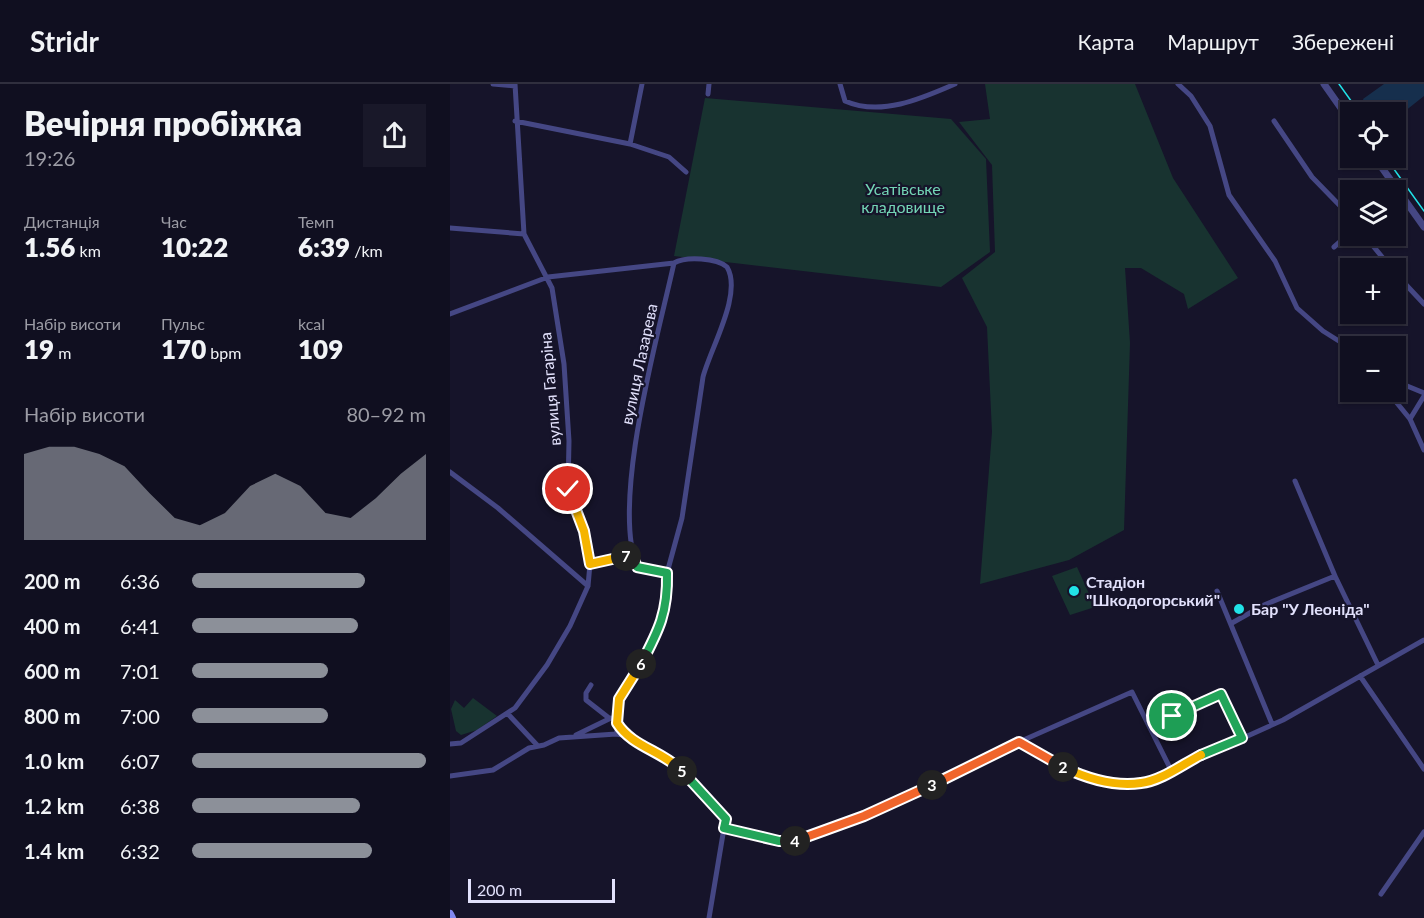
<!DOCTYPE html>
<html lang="uk">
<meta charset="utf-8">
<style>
body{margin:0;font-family:Lato,sans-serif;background:#191829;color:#f1f3f6;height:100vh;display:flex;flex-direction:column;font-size:22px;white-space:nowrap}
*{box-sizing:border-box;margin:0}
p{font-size:20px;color:#9c9ca5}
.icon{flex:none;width:33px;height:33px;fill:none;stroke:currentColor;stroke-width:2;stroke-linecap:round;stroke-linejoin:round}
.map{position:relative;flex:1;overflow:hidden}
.details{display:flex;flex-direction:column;background:#100f20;width:450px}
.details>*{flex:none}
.buttons{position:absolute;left:890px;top:18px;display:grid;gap:12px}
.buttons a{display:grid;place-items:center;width:66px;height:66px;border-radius:0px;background:#100f20;box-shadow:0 2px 4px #0004,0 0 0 2px #302f3e;font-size:30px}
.scale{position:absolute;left:18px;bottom:15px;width:147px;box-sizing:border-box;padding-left:6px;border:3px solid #e2e1fc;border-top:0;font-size:16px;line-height:21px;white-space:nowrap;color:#e2e1fc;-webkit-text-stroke:4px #16142a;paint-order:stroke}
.pin{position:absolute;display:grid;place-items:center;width:51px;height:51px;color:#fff;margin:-26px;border:3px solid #fff;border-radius:50%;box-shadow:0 2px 6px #0007}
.km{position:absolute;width:30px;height:30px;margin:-15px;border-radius:50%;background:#222;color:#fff;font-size:16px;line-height:30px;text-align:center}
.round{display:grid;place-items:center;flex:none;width:63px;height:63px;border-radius:0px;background:#191829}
.headline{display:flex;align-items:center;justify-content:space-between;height:102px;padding:0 24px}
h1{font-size:33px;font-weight:800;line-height:45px}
.metrics{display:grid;grid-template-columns:repeat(3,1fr);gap:9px;height:102px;padding:6px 24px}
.metrics div{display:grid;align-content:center}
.metrics b{font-size:26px;font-weight:800}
.metrics small{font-size:16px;font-weight:400}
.metrics p{font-size:16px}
.chart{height:168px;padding:12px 24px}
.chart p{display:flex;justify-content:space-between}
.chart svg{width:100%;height:108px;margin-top:6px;fill:#8c9099;opacity:.7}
ul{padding:0 24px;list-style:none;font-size:20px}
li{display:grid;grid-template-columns:96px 72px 1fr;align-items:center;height:45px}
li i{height:15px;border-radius:8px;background:#8c9099}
header{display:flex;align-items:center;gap:36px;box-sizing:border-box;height:84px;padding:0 30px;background:#100f20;border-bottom:2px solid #302f3e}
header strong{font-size:28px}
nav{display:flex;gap:33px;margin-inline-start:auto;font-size:21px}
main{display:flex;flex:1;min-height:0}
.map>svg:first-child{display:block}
.green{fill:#183330}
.water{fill:#162f4d}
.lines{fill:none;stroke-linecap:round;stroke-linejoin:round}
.minor{stroke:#454784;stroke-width:5}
.tertiary{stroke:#454784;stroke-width:7}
.secondary{stroke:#8288f1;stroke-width:8}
.tram{stroke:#21e2e7;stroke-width:1.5}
.split-1-casing{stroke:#fff;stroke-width:12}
.split-2-casing{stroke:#fff;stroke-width:12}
.split-3-casing{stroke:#fff;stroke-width:12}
.split-4-casing{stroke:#fff;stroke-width:12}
.split-5-casing{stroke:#fff;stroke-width:12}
.split-6-casing{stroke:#fff;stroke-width:12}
.split-7-casing{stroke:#fff;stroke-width:12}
.split-8-casing{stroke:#fff;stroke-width:12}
.split-1{stroke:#22a559;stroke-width:8}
.split-2{stroke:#f5b400;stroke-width:8}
.split-3{stroke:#f0652b;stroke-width:8}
.split-4{stroke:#f0652b;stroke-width:8}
.split-5{stroke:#22a559;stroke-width:8}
.split-6{stroke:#f5b400;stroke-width:8}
.split-7{stroke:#22a559;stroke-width:8}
.split-8{stroke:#f5b400;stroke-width:8}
.poi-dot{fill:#21e2e7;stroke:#16142a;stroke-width:2}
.labels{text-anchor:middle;stroke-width:4.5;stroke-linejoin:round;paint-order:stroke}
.park-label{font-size:16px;fill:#73d5b5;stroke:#16142a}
.street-label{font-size:16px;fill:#e2e1fc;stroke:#16142a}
.poi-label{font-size:16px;font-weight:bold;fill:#e2e1fc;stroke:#16142a;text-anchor:start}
</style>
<header>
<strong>Stridr</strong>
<nav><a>Карта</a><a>Маршрут</a><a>Збережені</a></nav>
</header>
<main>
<section class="details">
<div class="headline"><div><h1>Вечірня пробіжка</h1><p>19:26</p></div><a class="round"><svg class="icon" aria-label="share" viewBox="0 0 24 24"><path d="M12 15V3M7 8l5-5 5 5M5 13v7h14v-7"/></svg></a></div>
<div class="metrics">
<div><p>Дистанція</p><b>1.56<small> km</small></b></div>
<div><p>Час</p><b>10:22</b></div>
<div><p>Темп</p><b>6:39<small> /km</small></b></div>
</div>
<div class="metrics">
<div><p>Набір висоти</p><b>19<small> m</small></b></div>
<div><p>Пульс</p><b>170<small> bpm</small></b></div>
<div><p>kcal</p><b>109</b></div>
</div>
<div class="chart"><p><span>Набір висоти</span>80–92 m</p>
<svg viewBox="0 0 160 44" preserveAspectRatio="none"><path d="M0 44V9L10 6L20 6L30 9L40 14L50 25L60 35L70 38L80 33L90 22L100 17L110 22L120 33L130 35L140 27L150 17L160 9V44z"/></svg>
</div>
<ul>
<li><b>200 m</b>6:36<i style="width:74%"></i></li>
<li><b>400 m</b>6:41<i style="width:71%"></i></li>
<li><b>600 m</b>7:01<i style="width:58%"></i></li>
<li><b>800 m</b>7:00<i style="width:58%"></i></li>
<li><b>1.0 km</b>6:07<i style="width:100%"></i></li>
<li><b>1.2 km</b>6:38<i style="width:72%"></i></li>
<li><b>1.4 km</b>6:32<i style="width:77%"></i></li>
</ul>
</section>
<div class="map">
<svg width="974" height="834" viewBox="0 0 974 834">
<rect width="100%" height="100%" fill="#16142a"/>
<path class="green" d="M535,0H685L723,94L788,194L738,225L734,210L691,184H675L680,259L674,446L619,476L530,500L542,348L537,243L512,194L545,168L542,81L509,38L540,35Z
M255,14L501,35L536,75L540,168L491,203L224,172Z
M627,483L645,523L620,531L602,492Z
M23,614L47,632L27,646L11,651L6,647L1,625L5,616L14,624Z"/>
<path class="water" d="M934,0H974V12L945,35V28H917L913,15Z"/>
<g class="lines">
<path class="minor" d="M43,0L65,2
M390,0L395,17C431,33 473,14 505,0
M728,0L741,12L760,42L779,111L825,177L847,224L873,247L900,264
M258,10L259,0
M65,37L180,60L219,73L236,88
M824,37L862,93L900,132
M180,60L192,0
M0,144L74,150
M915,152L941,184
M884,163L900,149
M945,189L974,220
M0,230L98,193L224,179C208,252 161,416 187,483L217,489
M945,297L974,309
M938,308L960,335L974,366
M960,335L974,312
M0,388L48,424L138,502
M845,397L885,492L928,581
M140,480L182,470
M767,507L822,640
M782,539L814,521L885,492
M910,592L974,685
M141,601L136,609V616L159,634
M58,630L87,661
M722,632L771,610L792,654
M166,650C210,655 248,704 276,735L274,744
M126,651L161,634
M569,658L629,691L652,697L693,699L833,636L974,556
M0,660L11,659L65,624L97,581L120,542L138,502L140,480L134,447L118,405L119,357L114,280L102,204L74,150L65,0
M0,692L43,686L79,664L94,661L109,654L166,650L169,642L166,633L169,615L205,554L216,526L217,489L232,434L253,293C260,265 293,210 277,183C267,174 236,172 224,179
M931,810L974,748
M259,834L274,744L329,757L350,756L414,732L569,658L682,608L721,686"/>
<path class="tertiary" d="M874,0L900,37
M925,74L974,143"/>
<path class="secondary" d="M0,830L2,834"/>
<path class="tram" d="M889,0L909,28
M936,74L974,127"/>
</g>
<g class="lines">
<defs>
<path id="split-1" d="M722,632L771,610L792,654L751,671"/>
<path id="split-2" d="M613,683C636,694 664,703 691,699C711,697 733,680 751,671"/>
<path id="split-3" d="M482,701L569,658L613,683"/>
<path id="split-4" d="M345,757L414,732L482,701"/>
<path id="split-5" d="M232,687L276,735L274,744L329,757H345"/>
<path id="split-6" d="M191,580L169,615L167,639C182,663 213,667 232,687"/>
<path id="split-7" d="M176,472L182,471L187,483L217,489C218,528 209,546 191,580"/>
<path id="split-8" d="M118,405L134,447L140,480L176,472"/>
</defs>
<use href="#split-1" class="split-1-casing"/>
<use href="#split-2" class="split-2-casing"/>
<use href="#split-3" class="split-3-casing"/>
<use href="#split-4" class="split-4-casing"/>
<use href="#split-5" class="split-5-casing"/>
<use href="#split-6" class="split-6-casing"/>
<use href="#split-7" class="split-7-casing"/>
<use href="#split-8" class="split-8-casing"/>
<use href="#split-1" class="split-1"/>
<use href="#split-2" class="split-2"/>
<use href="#split-3" class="split-3"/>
<use href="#split-4" class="split-4"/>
<use href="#split-5" class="split-5"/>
<use href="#split-6" class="split-6"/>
<use href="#split-7" class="split-7"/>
<use href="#split-8" class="split-8"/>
</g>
<g class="poi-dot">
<circle cx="624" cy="507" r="6"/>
<circle cx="789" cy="525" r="6"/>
</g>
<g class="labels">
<g class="park-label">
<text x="453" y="111">Усатівське<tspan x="453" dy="18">кладовище</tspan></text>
</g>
<g class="street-label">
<text transform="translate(189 280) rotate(-78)" y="6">вулиця Лазарева</text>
<text transform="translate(100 305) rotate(-95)" y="6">вулиця Гагаріна</text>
</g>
<g class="poi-label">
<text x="636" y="504">Стадіон<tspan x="636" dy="18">"Шкодогорський"</tspan></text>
<text x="801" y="531">Бар "У Леоніда"</text>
</g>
</g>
</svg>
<div class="buttons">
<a><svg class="icon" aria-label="locate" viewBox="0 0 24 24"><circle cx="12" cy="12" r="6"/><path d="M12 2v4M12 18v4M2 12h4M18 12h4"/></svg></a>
<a><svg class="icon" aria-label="layers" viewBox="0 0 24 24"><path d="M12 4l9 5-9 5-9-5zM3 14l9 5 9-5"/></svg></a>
<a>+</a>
<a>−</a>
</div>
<div class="scale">200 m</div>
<div class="pin" style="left:722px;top:632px;background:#1e9e55"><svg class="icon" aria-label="arrive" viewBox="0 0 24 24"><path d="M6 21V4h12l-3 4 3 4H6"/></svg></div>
<div class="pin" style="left:118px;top:405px;background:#d93025"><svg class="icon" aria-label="check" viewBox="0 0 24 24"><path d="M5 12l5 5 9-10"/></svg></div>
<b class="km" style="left:613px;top:683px">2</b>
<b class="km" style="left:482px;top:701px">3</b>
<b class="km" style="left:345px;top:757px">4</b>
<b class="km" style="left:232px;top:687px">5</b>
<b class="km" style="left:191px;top:580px">6</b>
<b class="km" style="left:176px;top:472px">7</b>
</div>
</main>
